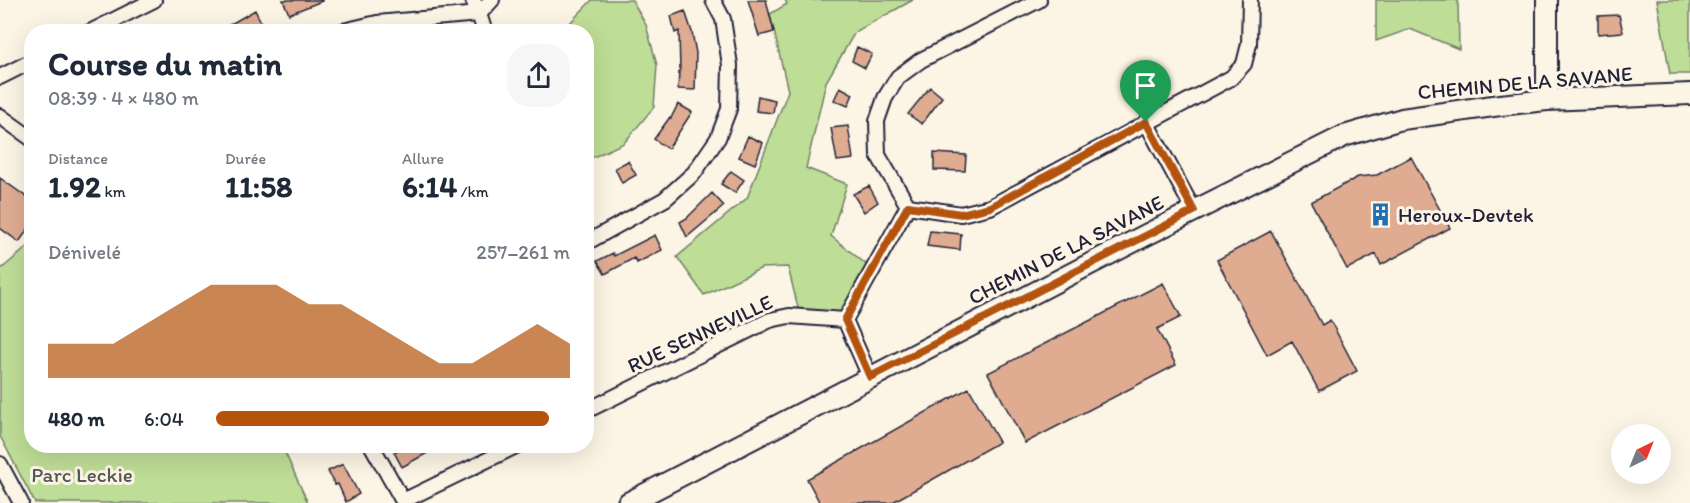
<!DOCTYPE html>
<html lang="fr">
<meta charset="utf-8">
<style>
body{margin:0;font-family:Itim,sans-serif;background:#f6f6f7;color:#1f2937;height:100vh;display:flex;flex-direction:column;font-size:22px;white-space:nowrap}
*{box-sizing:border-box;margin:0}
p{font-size:20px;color:#747a83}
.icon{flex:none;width:33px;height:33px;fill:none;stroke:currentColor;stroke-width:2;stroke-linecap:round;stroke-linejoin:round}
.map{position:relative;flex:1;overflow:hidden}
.sheet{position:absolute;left:24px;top:24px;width:570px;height:429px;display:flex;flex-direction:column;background:#fff;border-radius:24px;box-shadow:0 6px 24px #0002}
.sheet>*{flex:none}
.needle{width:39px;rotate:43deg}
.tools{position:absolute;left:1611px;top:424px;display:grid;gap:12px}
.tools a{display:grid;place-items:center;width:60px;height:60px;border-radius:50%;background:#fff;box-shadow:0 6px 24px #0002;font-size:30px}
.pin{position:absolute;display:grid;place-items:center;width:51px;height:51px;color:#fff;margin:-62px -26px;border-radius:50% 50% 50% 0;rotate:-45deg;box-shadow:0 0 6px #0007}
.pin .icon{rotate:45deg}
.round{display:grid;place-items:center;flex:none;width:63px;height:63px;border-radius:24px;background:#f6f6f7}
.summary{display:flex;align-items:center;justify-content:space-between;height:102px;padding:0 24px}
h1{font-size:33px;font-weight:700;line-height:45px}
.metrics{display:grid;grid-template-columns:repeat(3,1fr);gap:9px;height:102px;padding:6px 24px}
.metrics div{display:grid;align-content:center}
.metrics b{font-size:30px;font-weight:700}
.metrics small{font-size:16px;font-weight:400}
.metrics p{font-size:16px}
.chart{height:168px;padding:12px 24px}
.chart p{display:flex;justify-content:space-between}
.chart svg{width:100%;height:108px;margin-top:6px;fill:#b45309;opacity:.7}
ul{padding:0 24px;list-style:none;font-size:20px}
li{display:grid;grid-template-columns:96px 72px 1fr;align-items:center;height:45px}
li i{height:15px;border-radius:8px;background:#b45309}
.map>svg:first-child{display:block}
.green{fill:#bedd96;stroke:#708068;stroke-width:1.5}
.building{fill:#dfac92;stroke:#22223b;stroke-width:1.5}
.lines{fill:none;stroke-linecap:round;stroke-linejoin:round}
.street-casing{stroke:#22223b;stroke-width:18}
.secondary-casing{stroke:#22223b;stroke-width:24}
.street{stroke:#fcf5e5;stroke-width:14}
.secondary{stroke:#fcf5e5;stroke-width:20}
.route-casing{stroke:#fff;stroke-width:12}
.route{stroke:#b45309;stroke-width:8}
.labels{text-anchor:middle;stroke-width:6;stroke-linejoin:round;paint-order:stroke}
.street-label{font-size:21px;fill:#22223b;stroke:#fcf5e5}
.poi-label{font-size:21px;fill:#22223b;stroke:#fcf5e5;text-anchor:start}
.park-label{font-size:21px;fill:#515a56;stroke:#fcf5e5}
</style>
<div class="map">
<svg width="1690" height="503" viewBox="0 0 1690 503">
<rect width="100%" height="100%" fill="#fcf5e5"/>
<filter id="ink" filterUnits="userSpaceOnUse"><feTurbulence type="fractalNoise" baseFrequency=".0167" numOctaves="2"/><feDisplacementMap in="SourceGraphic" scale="12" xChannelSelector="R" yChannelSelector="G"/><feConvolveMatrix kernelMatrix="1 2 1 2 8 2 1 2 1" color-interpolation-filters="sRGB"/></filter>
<g filter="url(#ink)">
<path class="green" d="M592,0H632L646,25L657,65L654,107L624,143L587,160L586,32L562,31Z
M785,0H913L855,32L826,82L806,168L847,184L831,236L867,265L837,319L799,312L788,267L762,268L704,295L677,257L747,198L788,91L770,14L787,4Z
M1376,0H1458L1459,49L1410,29L1376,41Z
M1657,0H1690V74H1670Z
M31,244L32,446H282L308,503H35L0,436V270Z"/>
<path class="building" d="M283,0H322V1L289,14Z
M748,0H766L774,32L759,36Z
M255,10L263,26L252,32H217Z
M685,11L692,32L696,53L695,90L678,89L679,71H680L679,31L675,33L671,16Z
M1619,15L1623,32L1598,34V16Z
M857,47L872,54L865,68L852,61Z
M840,87L853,94L848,106L834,100Z
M930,87L942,97L922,124L908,114Z
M758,96L775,100L773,113L756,111Z
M678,104L692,112L668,149L654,139L670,117L671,118Z
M848,126L853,159L837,161L831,128Z
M748,136L763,143L755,164L739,157Z
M934,153L966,155L965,171L934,170Z
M1411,157L1450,228L1381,265L1376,254L1347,269L1311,202L1358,177L1377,175Z
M628,161L636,175L622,183L615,168Z
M731,171L744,180L735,193L721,184Z
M0,178L32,201V224L19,242L0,228Z
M869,186L878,202L864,212L853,194Z
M712,193L724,206L687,237L680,222L687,218Z
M930,231L961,234L960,250L927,246Z
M1271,231L1322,325L1330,320L1357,371L1319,391L1292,341L1267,355L1217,260Z
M655,235L662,250L637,263L634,258L605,274L597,261L613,253L614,256Z
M1163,283L1181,317L1157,329L1176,365L1025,443L988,373Z
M969,388L999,442L891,503H820L807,479Z
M406,446H440L402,467L394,452Z
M343,464L359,494L346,502L338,484L335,485L328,471Z"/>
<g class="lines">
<defs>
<path id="street" d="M90,32L154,0
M339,32L377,23L479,14L473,0
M485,32L479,14L492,0
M0,77L32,61
M0,116L32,139
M1146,122L1194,211
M908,206L961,214L990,207L1231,78L1244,64L1249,44L1250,0
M586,243L665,199L694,173L718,138L729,109L730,65L723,19L713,0
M845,320L908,206L878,155L877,121L885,98L898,77L921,60L1039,0
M586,411L770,320L789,316L845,320L870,377
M372,446L404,503
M0,464L21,503
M403,501L516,446"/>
<path id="secondary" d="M1547,0V100
M628,503L1148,234L1344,136L1402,119L1500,105L1547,100L1690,94"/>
</defs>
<use href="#street" class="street-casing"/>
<use href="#secondary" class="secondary-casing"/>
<use href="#street" class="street"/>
<use href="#secondary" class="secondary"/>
</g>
</g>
<g class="lines" filter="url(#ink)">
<defs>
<path id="route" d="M1146,122L1194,211L870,377L845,320L908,206L961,214L990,207Z"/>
</defs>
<use href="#route" class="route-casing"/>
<use href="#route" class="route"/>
</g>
<defs>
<symbol id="building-bare" viewBox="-9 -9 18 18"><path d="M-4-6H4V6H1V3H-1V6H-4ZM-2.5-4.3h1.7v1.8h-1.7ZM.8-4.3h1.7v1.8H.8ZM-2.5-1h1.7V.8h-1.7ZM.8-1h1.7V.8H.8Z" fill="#1f6fb2" stroke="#fcf5e5" stroke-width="2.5" paint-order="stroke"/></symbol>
</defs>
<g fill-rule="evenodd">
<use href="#building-bare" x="1364" y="198" width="33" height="33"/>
</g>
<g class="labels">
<g class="street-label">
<text transform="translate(1525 83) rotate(-5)" y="7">CHEMIN DE LA SAVANE</text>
<text transform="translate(1066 250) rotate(-27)" y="7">CHEMIN DE LA SAVANE</text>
<text transform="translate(700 334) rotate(-25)" y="7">RUE SENNEVILLE</text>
</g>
<g class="poi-label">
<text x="1398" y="222">Heroux-Devtek</text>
</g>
<g class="park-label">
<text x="82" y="482">Parc Leckie</text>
</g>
</g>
</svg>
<div class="tools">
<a><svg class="needle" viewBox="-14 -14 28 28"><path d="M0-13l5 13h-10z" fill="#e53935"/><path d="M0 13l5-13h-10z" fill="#747a83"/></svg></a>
</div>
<div class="pin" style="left:1146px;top:122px;background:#1e9e55"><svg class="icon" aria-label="arrive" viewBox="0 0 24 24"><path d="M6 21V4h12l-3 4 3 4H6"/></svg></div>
<section class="sheet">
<div class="summary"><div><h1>Course du matin</h1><p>08:39 · 4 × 480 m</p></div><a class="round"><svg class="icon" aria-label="share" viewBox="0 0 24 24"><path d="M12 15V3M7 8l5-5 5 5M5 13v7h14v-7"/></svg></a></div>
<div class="metrics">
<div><p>Distance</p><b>1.92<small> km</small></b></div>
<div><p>Durée</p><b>11:58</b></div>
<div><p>Allure</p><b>6:14<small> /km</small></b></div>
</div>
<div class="chart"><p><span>Dénivelé</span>257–261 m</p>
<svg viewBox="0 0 160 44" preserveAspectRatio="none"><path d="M0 44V30L10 30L20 30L30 22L40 14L50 6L60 6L70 6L80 14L90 14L100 22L110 30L120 38L130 38L140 30L150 22L160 30V44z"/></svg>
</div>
<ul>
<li><b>480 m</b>6:04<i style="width:94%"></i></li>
</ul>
</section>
</div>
